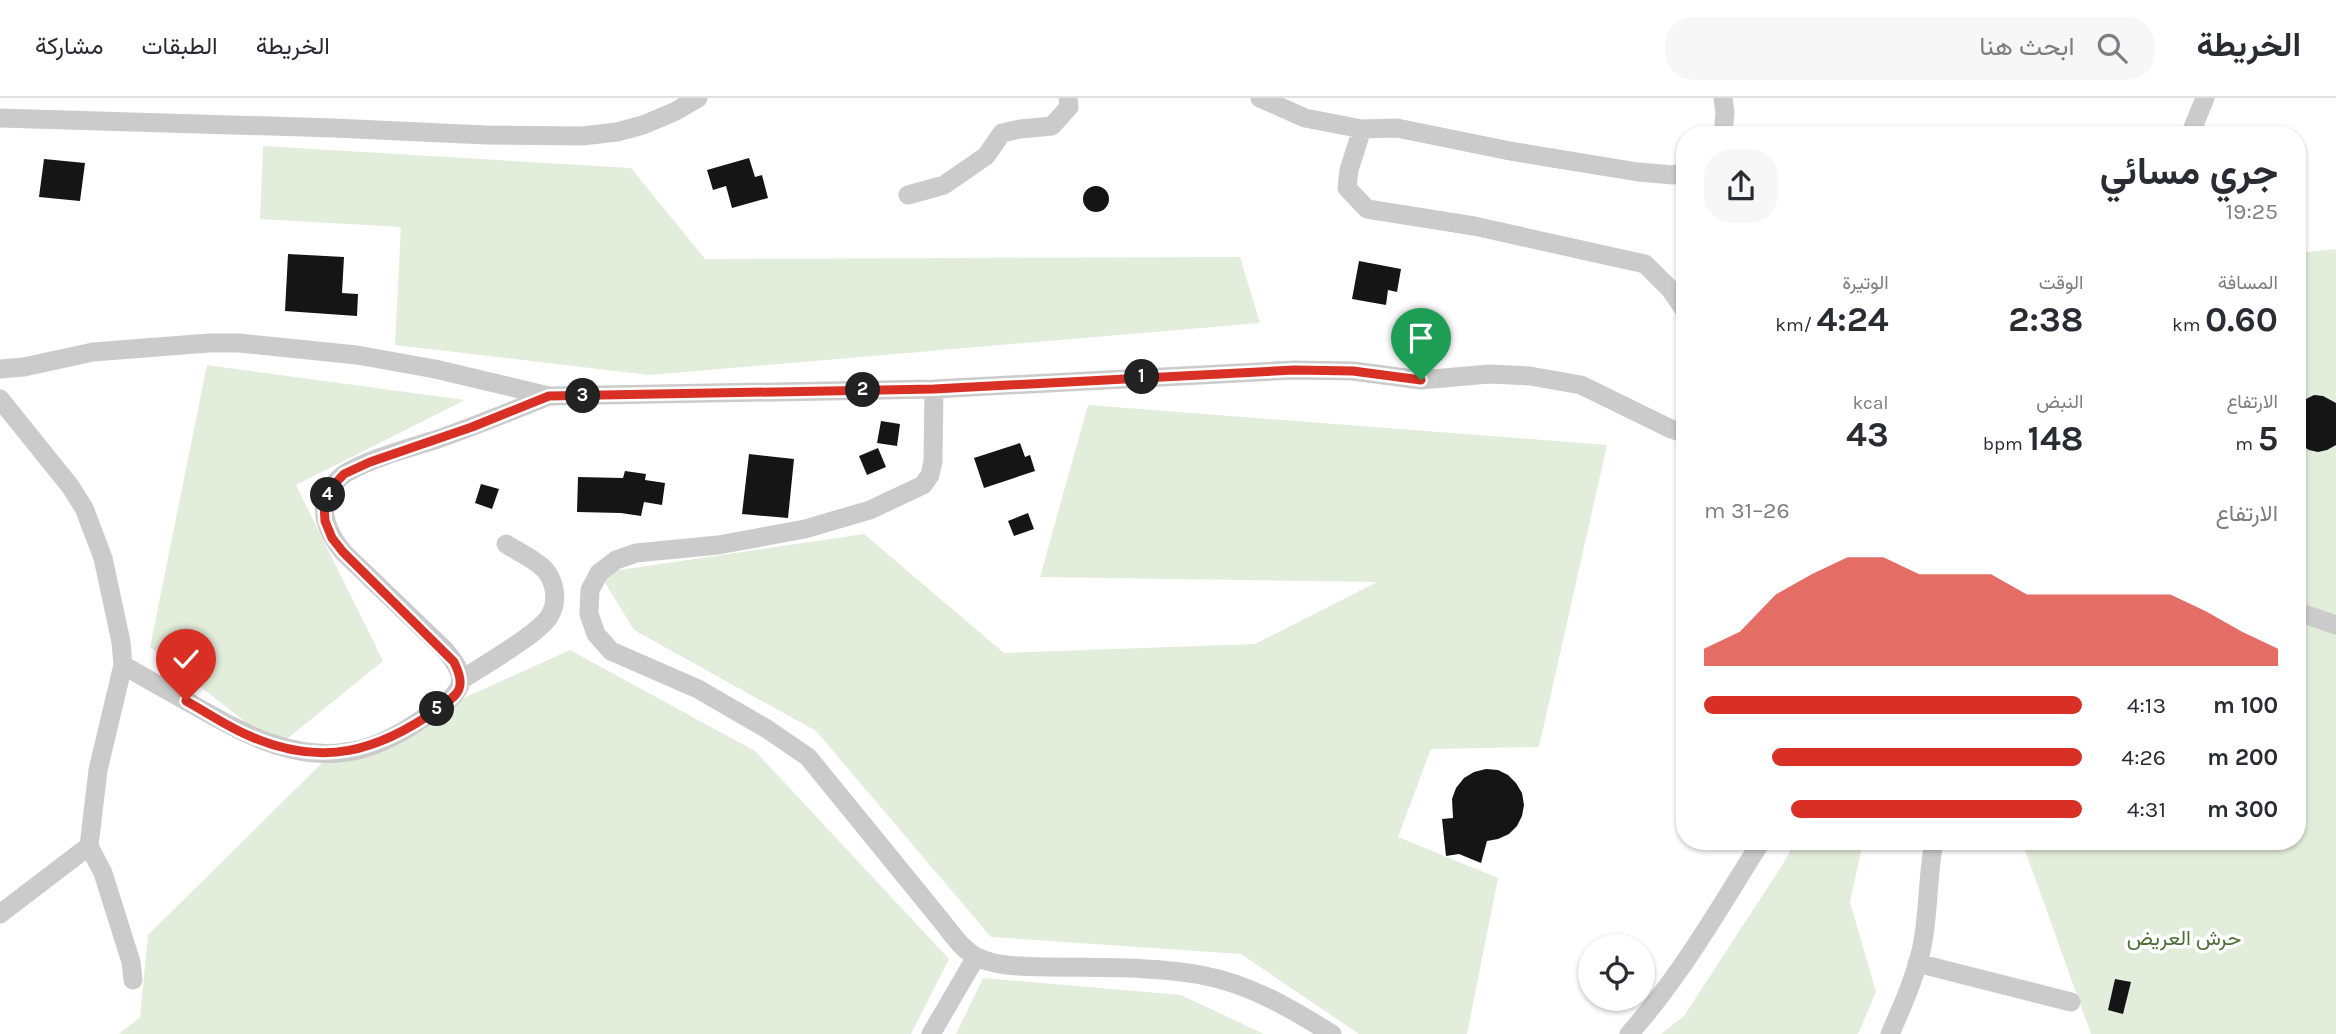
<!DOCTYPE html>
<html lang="ar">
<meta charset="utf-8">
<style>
body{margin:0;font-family:Karla,Vazirmatn,sans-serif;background:#f7f7f7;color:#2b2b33;direction:rtl;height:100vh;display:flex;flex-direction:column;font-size:26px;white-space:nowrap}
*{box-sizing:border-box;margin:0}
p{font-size:23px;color:#7c7c81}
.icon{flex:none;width:38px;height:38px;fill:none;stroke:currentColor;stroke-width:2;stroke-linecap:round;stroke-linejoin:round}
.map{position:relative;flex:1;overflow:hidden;direction:ltr}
.panel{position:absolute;left:1676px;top:28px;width:630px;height:724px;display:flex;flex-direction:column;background:#fff;border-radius:28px;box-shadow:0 2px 5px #0004;direction:rtl}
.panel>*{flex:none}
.tools{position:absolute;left:1578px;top:836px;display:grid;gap:14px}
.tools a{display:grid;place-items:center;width:77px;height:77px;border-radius:50%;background:#fff;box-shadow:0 2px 5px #0004;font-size:35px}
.pin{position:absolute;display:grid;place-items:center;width:60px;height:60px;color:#fff;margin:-72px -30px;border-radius:50% 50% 50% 0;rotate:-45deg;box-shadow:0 0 7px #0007}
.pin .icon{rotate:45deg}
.km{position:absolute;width:35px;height:35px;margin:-18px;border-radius:50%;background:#222;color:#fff;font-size:19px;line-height:35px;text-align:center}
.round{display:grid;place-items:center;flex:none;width:74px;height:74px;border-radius:28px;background:#f7f7f7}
.headline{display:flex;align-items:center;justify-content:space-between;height:119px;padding:0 28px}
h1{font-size:38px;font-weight:700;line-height:52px}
.stats{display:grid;grid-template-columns:repeat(3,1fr);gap:10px;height:119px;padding:7px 28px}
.stats div{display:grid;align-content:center}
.stats b{font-size:35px;font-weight:700}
.stats small{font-size:19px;font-weight:400}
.stats p{font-size:19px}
.chart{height:196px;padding:14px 28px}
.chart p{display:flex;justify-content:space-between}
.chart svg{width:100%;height:126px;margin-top:7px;fill:#d93025;opacity:.7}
ul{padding:0 28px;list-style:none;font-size:23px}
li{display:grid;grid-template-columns:112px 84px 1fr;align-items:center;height:52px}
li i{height:18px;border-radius:9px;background:#d93025}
header{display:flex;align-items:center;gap:42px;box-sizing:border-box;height:98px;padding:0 35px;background:#fff;border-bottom:2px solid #e1e1e2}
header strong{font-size:33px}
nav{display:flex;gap:38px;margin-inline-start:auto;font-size:24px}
.search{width:490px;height:63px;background:#f7f7f7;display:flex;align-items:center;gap:18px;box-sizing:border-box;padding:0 24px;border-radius:28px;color:#7c7c81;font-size:26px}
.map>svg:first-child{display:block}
.green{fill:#e3eddb}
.building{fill:#151515}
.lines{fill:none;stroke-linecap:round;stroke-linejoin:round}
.minor{stroke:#cbcbcb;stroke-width:19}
.route-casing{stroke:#fff;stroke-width:14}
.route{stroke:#d93025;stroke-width:9}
.labels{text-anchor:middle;stroke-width:7;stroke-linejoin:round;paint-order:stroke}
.park-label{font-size:21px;fill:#4c6f37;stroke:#fff}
</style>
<header>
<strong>الخريطة</strong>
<div class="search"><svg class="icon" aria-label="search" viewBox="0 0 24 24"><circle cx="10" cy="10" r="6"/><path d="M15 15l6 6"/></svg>ابحث هنا</div>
<nav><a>الخريطة</a><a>الطبقات</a><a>مشاركة</a></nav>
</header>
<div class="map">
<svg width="2336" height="936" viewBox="0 0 2336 936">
<rect width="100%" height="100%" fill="#fff"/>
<path class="green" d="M263,48L631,70L705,161L1240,159L1260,225L649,277L395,247L401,129L260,121Z
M2336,151V936H2091L2022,744H2298V155Z
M207,267L465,302L296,387L383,563L277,649L150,549Z
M1088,307L1607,347L1539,649L1431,651L1398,739L1498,780L1467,936H1359L1241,856L991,839L816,633L634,532L599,475L864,436L1004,555L1255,546L1377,484L1040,479Z
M570,552L755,653L949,861L911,936H119L140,919L148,837L324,663Z
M1795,744H1863L1850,804L1876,894L1858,936H1661L1684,918L1783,766Z
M983,880L1181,897L1264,936H956Z"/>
<path class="building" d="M749,60L755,79L762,77L768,100L732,110L726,88L713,92L707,72Z
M44,61L85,65L80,103L39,99Z
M1083 101a13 13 0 1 1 26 0a13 13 0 1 1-26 0Z
M288,156L344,159L342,195L358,196L357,218L285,213Z
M1359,163L1401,171L1397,194L1388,192L1386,207L1352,201Z
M2314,297L2323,298L2336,305V347L2327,352L2318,354L2309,352L2298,345V305Z
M881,323L900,326L897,348L877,345Z
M1020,345L1025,359L1030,357L1035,373L984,390L974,360Z
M878,350L886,369L867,377L859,358Z
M749,356L794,361L788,420L742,416Z
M625,373L646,376L645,382L665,385L662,407L644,404L641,418L621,415L577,414L578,379L623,380Z
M481,386L499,391L492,411L475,405Z
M1028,415L1034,431L1014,438L1008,423Z
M1486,671L1498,672L1508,677L1516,685L1522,695L1524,707L1522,718L1517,728L1509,736L1498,741L1487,743L1481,765L1459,756L1446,758L1442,721L1453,720L1452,701L1456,690L1464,680L1474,674Z
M2115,881L2131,884L2123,916L2108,912Z"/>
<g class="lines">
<path class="minor" d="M1260,0L1305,20L1362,31L1397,30L1510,53L1638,74L1673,77L1685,74
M0,20L334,30L486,37L582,38L617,34L643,27L674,14L698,0
M1362,31L1349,72L1347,90L1367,111L1474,128L1645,166L1670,191L1685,213
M1723,37L1725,15L1723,0
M2190,37L2205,0
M908,97L944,87L986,58L1002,35L1020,31L1052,28L1069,9L1068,0
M0,271L24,269L93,254L209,245H239L357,257L435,271L549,298L934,291L1294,272L1353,273L1421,282L1489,276L1530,278L1581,287L1671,331L1685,335
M934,291L933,363L930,377L923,387L870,412L805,431L718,447L636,455L616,462L599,475L590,492L589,516L596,536L611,553L698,591L767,631L808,659L940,821C950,833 962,852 977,859C1000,870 1027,868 1051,869C1100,870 1152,868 1201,877C1250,886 1290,910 1332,936
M0,301L70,388L84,410L103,460L121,544L123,567L98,672L89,748L103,775L131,864L133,882
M2298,514L2336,527
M123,567C147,581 172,595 197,609C248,638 301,667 362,651C391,643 417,625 441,608C468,589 465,576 445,552L343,454C328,435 317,413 331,390C334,385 341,378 346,375C374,359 407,351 438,341C475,328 512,313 549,298
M461,582C481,569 537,537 549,519C558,505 556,486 546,473C537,462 518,454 506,446
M0,816L89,748
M1917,865L2071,904
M931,936L976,859
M1629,936C1681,878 1719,810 1761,744
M1890,936C1902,909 1914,882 1921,853C1929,820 1927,779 1934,744"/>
</g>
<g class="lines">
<defs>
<path id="route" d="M186,603C208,615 229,630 252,639C323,669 377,654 438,611C459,596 467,590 454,564L343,454L332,440L325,423L324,406L331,390L344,376L370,364L472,329L549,298L934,291L1294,272L1353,273L1421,282"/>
</defs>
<use href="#route" class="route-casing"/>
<use href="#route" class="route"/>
</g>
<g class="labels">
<g class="park-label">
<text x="2184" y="847">حرش العريض</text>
</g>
</g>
</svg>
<div class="tools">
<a><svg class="icon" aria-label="locate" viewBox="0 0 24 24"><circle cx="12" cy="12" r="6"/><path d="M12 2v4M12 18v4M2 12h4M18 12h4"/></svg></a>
</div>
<div class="pin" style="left:1421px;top:282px;background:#1e9e55"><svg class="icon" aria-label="arrive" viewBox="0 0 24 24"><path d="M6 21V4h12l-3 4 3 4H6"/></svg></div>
<div class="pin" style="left:186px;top:603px;background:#d93025"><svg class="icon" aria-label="check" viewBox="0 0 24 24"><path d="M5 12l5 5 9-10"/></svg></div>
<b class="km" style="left:1142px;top:279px">1</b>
<b class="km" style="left:863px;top:292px">2</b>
<b class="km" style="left:583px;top:298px">3</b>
<b class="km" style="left:328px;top:397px">4</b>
<b class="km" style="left:437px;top:611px">5</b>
<section class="panel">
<div class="headline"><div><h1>جري مسائي</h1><p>19:25</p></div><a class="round"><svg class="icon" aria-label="share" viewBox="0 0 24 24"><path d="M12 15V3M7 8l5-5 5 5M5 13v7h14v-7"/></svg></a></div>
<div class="stats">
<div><p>المسافة</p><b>0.60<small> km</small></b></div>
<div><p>الوقت</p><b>2:38</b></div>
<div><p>الوتيرة</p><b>4:24<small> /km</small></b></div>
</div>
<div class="stats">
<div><p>الارتفاع</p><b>5<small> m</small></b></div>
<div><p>النبض</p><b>148<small> bpm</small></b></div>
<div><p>kcal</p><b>43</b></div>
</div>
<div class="chart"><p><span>الارتفاع</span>26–31 m</p>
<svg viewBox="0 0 160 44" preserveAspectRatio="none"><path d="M0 44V38L10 32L20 19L30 12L40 6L50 6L60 12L70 12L80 12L90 19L100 19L110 19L120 19L130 19L140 25L150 32L160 38V44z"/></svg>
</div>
<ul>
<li><b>100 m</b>4:13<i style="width:100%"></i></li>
<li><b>200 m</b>4:26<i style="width:82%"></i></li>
<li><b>300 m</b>4:31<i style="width:77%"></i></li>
</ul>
</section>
</div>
